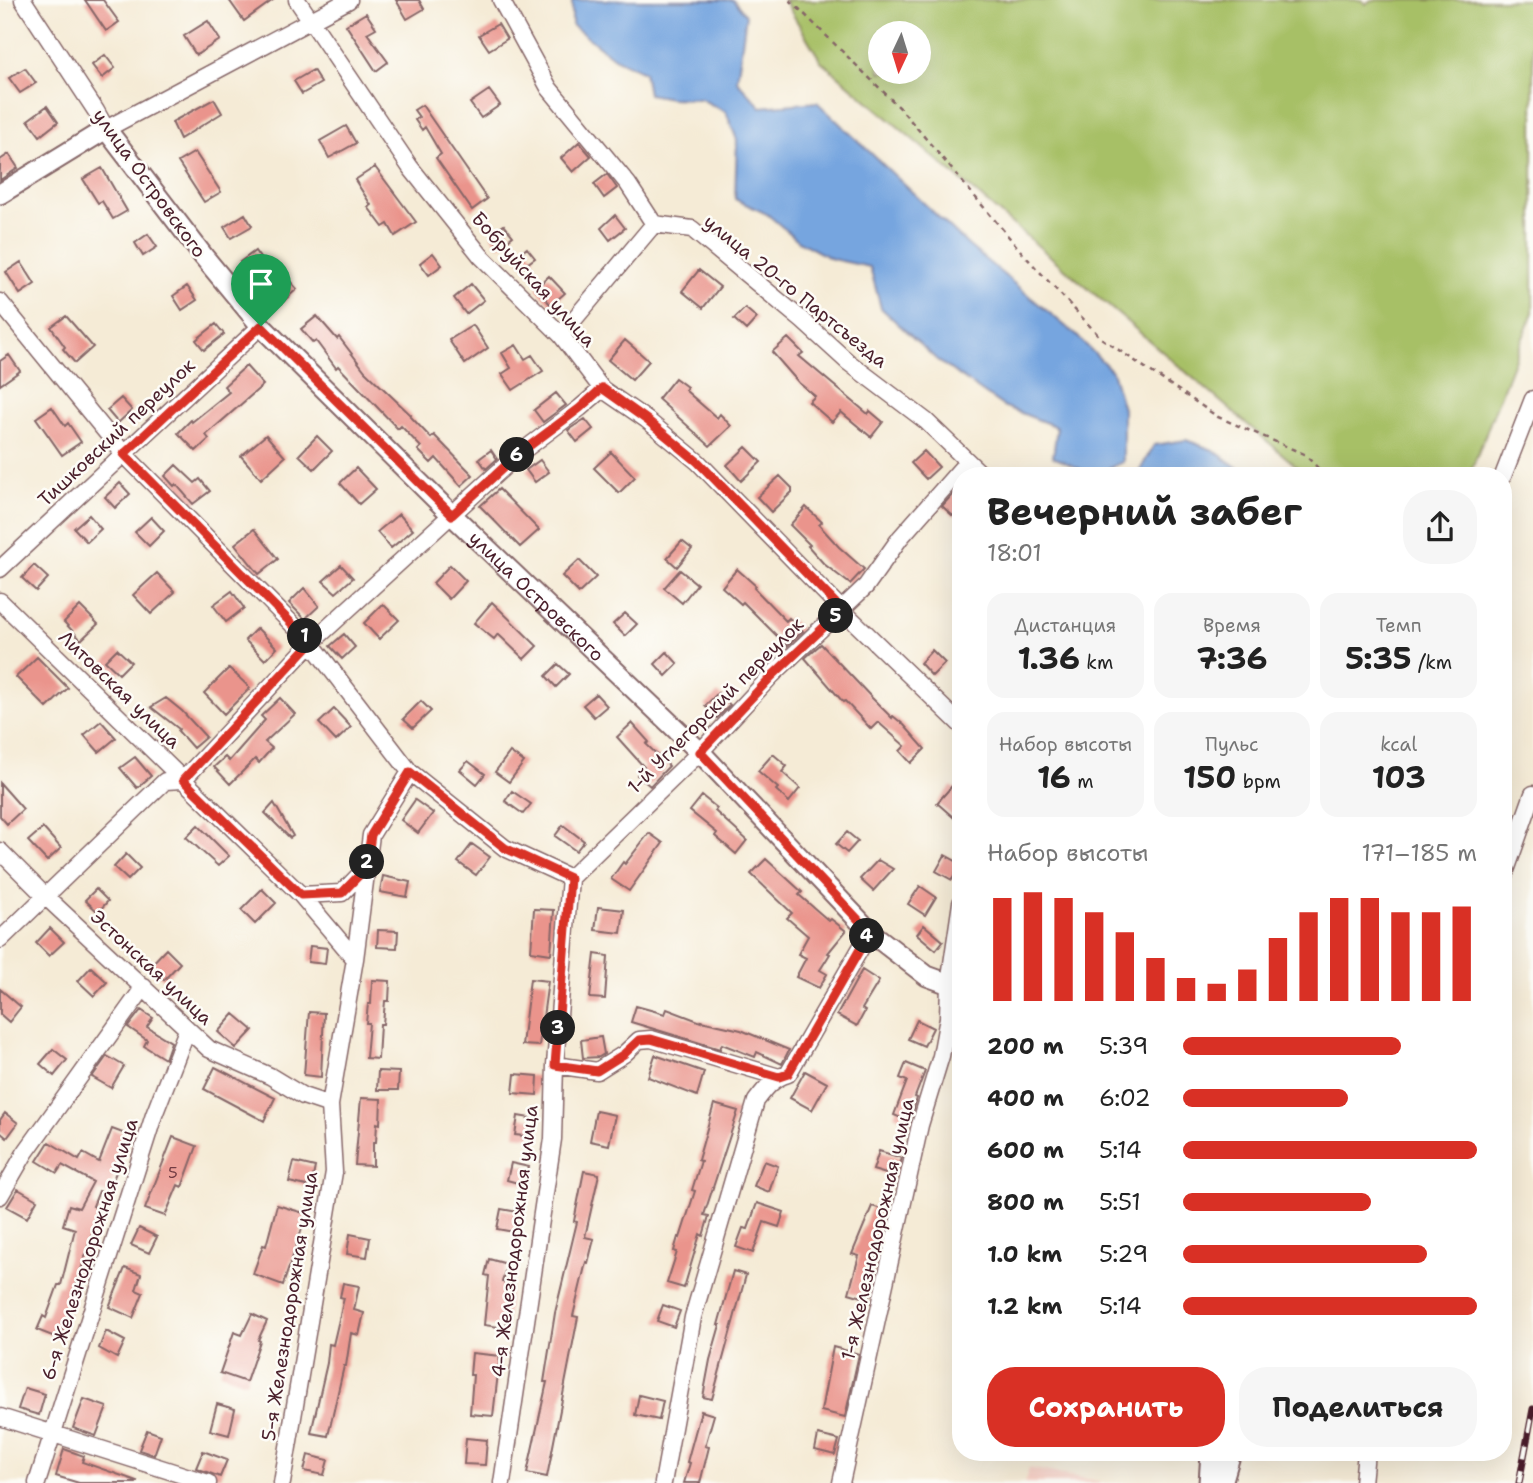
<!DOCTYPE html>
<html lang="ru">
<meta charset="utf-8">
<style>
body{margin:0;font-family:"Shantell Sans",sans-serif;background:#f6f6f6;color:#222;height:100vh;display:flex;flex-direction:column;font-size:26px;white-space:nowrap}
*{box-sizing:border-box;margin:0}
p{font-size:23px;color:#767676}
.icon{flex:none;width:38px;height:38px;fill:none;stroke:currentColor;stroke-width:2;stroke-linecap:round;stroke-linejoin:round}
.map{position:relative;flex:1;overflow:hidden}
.details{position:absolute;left:952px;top:467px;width:560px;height:994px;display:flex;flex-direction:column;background:#fff;border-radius:28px;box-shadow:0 7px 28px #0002}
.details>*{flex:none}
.needle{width:46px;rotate:184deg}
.fabs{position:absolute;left:868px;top:21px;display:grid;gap:14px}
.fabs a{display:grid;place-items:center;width:63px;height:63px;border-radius:50%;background:#fff;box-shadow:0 7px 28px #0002;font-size:35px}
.pin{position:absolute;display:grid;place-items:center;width:60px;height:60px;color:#fff;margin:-72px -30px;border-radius:50% 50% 50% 0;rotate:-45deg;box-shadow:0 0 7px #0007}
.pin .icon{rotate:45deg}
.km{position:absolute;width:35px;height:35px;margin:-18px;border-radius:50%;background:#222;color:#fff;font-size:19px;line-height:35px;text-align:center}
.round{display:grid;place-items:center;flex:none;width:74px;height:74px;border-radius:28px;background:#f6f6f6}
.summary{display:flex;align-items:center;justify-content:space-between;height:119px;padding:0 35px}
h1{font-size:38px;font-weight:700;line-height:52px}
.metrics{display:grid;grid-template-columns:repeat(3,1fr);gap:10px;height:119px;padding:7px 35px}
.metrics div{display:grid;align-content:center;border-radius:18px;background:#f6f6f6;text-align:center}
.metrics b{font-size:30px;font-weight:700}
.metrics small{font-size:19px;font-weight:400}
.metrics p{font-size:19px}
.chart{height:196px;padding:14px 35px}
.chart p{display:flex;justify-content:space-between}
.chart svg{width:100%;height:126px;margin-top:7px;stroke:#d93025;stroke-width:6}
.button{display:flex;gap:14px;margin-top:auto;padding:14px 35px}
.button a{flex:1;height:80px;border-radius:28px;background:#d93025;color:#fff;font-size:28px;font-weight:700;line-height:80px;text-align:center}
.button a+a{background:#f6f6f6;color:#222}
ul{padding:0 35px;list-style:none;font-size:23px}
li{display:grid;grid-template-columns:112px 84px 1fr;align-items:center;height:52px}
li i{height:18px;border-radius:9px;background:#d93025}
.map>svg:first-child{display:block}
.built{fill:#f7d1c7}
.green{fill:#a7c066;stroke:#787048;stroke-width:2;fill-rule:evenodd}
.water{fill:#76a5df;stroke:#606285;stroke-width:2}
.building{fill:#ea948c}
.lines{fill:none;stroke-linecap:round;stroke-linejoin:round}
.minor-casing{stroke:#866667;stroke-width:19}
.tertiary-casing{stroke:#866667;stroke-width:23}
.path{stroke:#866667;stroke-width:2.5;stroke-dasharray:5 5;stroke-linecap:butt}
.minor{stroke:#fff;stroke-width:16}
.tertiary{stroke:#fff;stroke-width:19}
.rail-casing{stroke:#4a1f2b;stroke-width:7}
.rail{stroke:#fdfcf7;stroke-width:4.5;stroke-dasharray:13;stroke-linecap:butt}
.path-bridge{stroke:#866667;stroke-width:2.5;stroke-dasharray:5 5;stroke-linecap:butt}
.route-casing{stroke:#fff;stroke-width:14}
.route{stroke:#d93025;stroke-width:9}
.labels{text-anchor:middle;stroke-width:5;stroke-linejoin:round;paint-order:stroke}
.number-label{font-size:16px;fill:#723c43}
.street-label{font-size:19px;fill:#4a1f2b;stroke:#fdfcf7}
</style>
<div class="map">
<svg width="1533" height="1483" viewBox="0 0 1533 1483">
<rect width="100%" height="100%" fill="#fdfcf7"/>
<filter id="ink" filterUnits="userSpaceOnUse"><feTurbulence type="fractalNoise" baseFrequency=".0143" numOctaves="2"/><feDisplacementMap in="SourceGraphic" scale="14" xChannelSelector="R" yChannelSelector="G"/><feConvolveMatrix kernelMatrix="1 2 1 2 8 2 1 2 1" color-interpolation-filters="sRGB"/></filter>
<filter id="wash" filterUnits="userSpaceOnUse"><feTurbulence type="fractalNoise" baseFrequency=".00686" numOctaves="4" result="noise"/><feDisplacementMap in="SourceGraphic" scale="28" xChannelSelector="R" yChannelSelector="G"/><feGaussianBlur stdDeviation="1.57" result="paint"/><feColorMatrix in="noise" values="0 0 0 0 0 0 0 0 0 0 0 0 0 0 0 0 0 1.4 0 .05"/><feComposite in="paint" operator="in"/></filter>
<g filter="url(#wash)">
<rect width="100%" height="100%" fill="#f5ebd6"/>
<path class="built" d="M1029,1468L1107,1483H1025Z"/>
<path class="green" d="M784,0H1362L1366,4L1371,0H1533V312L1470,474L1308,476L821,61ZM880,33H919V72H880Z"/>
<path class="water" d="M572,0H733L746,15L737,81L761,107L817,102L969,246L1076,335L1112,371L1123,409V462L1094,475L1053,457L1057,427L1003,406L937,360L881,308L870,267L832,259L800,242L767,214L735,199L737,140L726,112L701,99L670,98L648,94L644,72L614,58L572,25Z
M1186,440L1213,450L1249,476H1137L1154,445Z"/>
<g id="blocks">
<path class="building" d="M85,0H103L119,22L106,31Z
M229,0H273L244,21Z
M396,0H419L424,9L407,19Z
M366,13L376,28L367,33L388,62L376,71L346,25Z
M208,21L220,40L196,55L184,36Z
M498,24L507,39L489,50L479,35Z
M105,55L115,68L102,78L92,65Z
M25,68L36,83L20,93L9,78Z
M313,70L321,83L302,94L294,81Z
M489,90L500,105L481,118L470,103Z
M214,99L222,113L180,139L172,122Z
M422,105L487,199L472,210L436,158L441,154L425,127L422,130L415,120L419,117L414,110Z
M47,106L58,122L40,136L28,120Z
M346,126L356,143L329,158L320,141Z
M579,142L591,156L573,172L561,158Z
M195,152L221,192L204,202L178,162Z
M9,154L18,168L0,180V160Z
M375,167L416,222L395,236L388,224L383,227L368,207L371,205L355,180Z
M102,168L127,211L113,219L102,201L98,203L83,179Z
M607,174L617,188L604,198L594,184Z
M245,214L252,226L231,238L224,227Z
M615,215L625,228L610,240L601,228Z
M504,225L513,236L500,246L491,235Z
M148,234L157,247L143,256L135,243Z
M527,248L535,258L524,266L517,256Z
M255,251L273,276L280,270L297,289L278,306L240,262Z
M433,253L442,265L429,275L420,263Z
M21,262L35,284L20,294L6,272Z
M699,270L720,287L703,308L682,291Z
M549,276L565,293L551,305L536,288Z
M471,284L484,300L466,314L454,298Z
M187,286L197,300L182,310L173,296Z
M745,308L757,318L746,330L734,319Z
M66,316L93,347L75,363L63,349L65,347L51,327Z
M317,316L337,339L339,337L365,371L411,415L410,416L431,438L434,435L473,475L461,486L436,458L431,463L418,450L421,447L401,426L398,429L338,366L336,368L316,341L313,343L301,329Z
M216,324L224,334L204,350L196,340Z
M473,325L488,348L465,364L449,340Z
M788,338L803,353L799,356L868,414L870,411L883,422L871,437L841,412L832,422L809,402L815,396L799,383L772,352Z
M625,340L649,361L632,380L608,360Z
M516,345L525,359L532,355L543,371L513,390L502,374L511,368L502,353Z
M9,355L20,371L0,385V361Z
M246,366L263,385L206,435L209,439L196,451L178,433L191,420L192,422L229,392L224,386Z
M675,378L687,387L685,390L717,418L720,414L731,426L710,446L658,399Z
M556,393L566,405L543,422L534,410Z
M121,398L132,410L118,423L107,410Z
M52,407L65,426L68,423L81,442L62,455L36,418Z
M585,419L593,429L577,442L568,430Z
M266,435L285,457L261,479L241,456Z
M317,436L332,451L314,469L299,455Z
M746,447L761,462L741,481L727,465Z
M491,450L497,459L486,469L479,459Z
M924,451L939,467L926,479L911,463Z
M611,452L635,477L619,493L594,468Z
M540,460L549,472L535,482L526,470Z
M176,465L195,483L200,479L210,491L193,504L176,484L174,486L165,476Z
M356,468L376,489L359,504L340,483Z
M780,476L792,488V492L771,512L757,497Z
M120,483L130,494L115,508L105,497Z
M961,485V508L953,516L942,506Z
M499,489L539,530L520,547L480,506Z
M806,507L822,522L819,525L839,547L864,569L850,584L824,564L808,546L810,545L790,525Z
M399,514L413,530L391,548L377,532Z
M89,515L101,529L87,542L74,528Z
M151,517L164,531L149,546L135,532Z
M254,529L278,559L259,574L235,544Z
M682,541L692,549L677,567L667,558Z
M579,560L596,577L579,593L562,576Z
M34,565L48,578L36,591L22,578Z
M341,565L353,578L336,593L323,581Z
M450,565L466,581L449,599L433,583Z
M737,569L756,586L754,588L786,621L789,618L803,631L787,646L743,602L741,604L722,587Z
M680,570L697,584L682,603L664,588Z
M157,573L175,592L151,614L133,595Z
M304,588L319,606L305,619L289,603Z
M232,591L244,608L226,622L213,605Z
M492,602L537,646L524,659L498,634L494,639L474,623Z
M383,604L399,620L379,639L364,623Z
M80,606L98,624L81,640L64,622Z
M625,613L637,624L625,636L613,624Z
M257,628L277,648L265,660L245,640Z
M344,634L355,647L342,659L330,646Z
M821,644L872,698L892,718L893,716L904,725L925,749L911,763L900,751L905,746L878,722L871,729L845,701L843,702L805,658Z
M117,649L131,662L119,674L105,661Z
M932,650L945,663L932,676L920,663Z
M667,652L678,664L666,676L655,664Z
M37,657L68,688L47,708L16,677Z
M558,664L569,674L556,687L546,676Z
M229,668L250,688L224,714L204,693Z
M718,693L730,705L717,718L705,706Z
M596,694L607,706L594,717L583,705Z
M166,698L182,711L206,737L193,748L178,731L179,729L151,707Z
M280,698L295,714L265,742L272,748L259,763L255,759L230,784L214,767L225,757L229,761L265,720L261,716Z
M421,701L431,711L413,728L403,719Z
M334,709L351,727L336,741L319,723Z
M101,721L116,738L99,752L84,735Z
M632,723L649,742L646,744L669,766L650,786L637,775L644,767L617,737Z
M510,752L524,762L509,782L495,772Z
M773,754L787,766L782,772L800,788L789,802L776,790L778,788L758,771Z
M135,757L151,776L137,788L120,768Z
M468,761L485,774L477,784L460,770Z
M0,783L23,809L7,824L0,816Z
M952,786L961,794V824L937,803Z
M512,791L531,804L523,814L505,801Z
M702,796L717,808L715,811L747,840L736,854L715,836L717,833L690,811Z
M415,800L433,813L418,833L401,820Z
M274,803L293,836L290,838L265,813Z
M198,825L229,856L218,866L186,837Z
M563,825L584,841L576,851L555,836Z
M43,828L61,848L47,861L28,841Z
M847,832L858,841L847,853L836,844Z
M649,833L663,843L629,891L611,879L623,862L625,864Z
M472,844L490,857L476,875L458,862Z
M126,854L140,868L128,880L114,867Z
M945,855L961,864L952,880L936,871Z
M766,859L802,892L799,895L829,921L831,919L846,931L828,953L830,954L820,970L827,974L819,988L796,977L806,958L798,954L808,936L787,918L792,913L751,874Z
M878,860L893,869L873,891L860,879Z
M383,876L410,882L407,897L380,892Z
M920,886L936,897L925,915L908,904Z
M96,889L108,901L98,912L85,900Z
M262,889L276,903L255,924L241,910Z
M598,907L624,910L621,933L595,930Z
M534,909L554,910L551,954L531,951Z
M924,925L943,941L936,950L917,934Z
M50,928L64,942L49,956L36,943Z
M378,930L398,931L397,948L377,947Z
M310,946L327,948L325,964L308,962Z
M166,949L180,963L164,980L149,967Z
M595,954L608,956L605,999L590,998Z
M91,967L107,982L94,996L78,981Z
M862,970L879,981L862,1009L865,1011L857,1026L837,1015Z
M530,979L548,981L539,1046L522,1045Z
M372,980L390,981L389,1001H385L383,1024H380L378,1059L366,1058L369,1023H366L368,1004H371Z
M0,989L21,1007L9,1022L0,1014Z
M636,1006L665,1014L667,1009L701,1022V1021L741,1030L789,1050L782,1064L757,1052L755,1057L722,1044L720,1049L631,1022Z
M141,1010L153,1018L147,1027L171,1042L165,1059L144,1046L147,1040L128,1027Z
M309,1012L324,1013L321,1077L304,1075Z
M234,1014L253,1030L236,1048L218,1032Z
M917,1020L933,1028L924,1046L908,1039Z
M601,1037L604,1054L599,1057L583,1058L581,1040Z
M53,1049L67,1060L54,1076L40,1064Z
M655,1055L704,1072L697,1096L648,1077Z
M107,1056L124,1066L111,1088L92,1077Z
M906,1063L925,1071L915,1097L917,1098L910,1122L894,1115L907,1081L900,1078Z
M215,1067L275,1098L264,1121L204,1089Z
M378,1071L399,1072L398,1090H377Z
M805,1071L827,1083L812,1110L790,1098Z
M515,1074L538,1076L537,1095L513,1093Z
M361,1098L381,1099L380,1124L377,1123L376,1142H373V1166L355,1165Z
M714,1104L738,1111L704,1215L709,1216L703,1236L700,1234L684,1288L667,1283L677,1252L674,1251L678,1237L680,1238L695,1191L692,1190L701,1161L698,1160Z
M596,1111L615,1115L609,1145L590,1141Z
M5,1113L18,1123L7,1138L0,1132V1120Z
M518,1116L536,1119L534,1137L515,1135Z
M112,1129L131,1136L107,1194L99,1191L93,1206L100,1209L98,1214H101L94,1235L92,1234L60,1339L37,1330L43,1316L46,1318L58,1285H61L75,1229L63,1225L69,1205L79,1208L93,1182L62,1165L57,1173L37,1161L49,1142L79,1160L83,1153L99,1162Z
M173,1137L197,1146L182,1187L178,1185L165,1216L145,1209Z
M879,1151L902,1158L896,1177L873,1170Z
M764,1161L778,1166L769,1192L754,1186Z
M294,1162L315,1167L311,1187L289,1182Z
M511,1163L529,1167L525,1185L507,1180Z
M584,1171L599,1174L585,1237L594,1239L588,1263L586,1262L573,1316L578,1317L547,1477L527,1473L547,1382H544L555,1313L577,1222L574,1221Z
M18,1189L37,1200L27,1218L7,1207Z
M757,1203L784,1212L779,1227L764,1222L753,1253L736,1247L743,1228L748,1229Z
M277,1205L307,1214L283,1285L253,1274L263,1245L266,1246Z
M872,1206L890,1212L873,1275L875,1276L869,1299L849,1293L859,1256L852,1254Z
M501,1209L518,1212L514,1232L497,1229Z
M139,1228L157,1237L149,1253L131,1245Z
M350,1234L370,1238L367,1257L347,1254Z
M489,1259L507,1264L502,1282L511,1284L506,1328L484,1325L489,1276L485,1275Z
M125,1268L141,1274L136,1290L143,1293L133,1318L109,1307Z
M733,1271L746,1275L712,1399L703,1397L710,1360L720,1325H718Z
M343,1283L359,1286L354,1310L364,1313L359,1335L351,1333L346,1366H344L328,1436L311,1433L327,1363L329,1344L333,1345L344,1298L340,1297Z
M663,1305L680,1311L674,1327L657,1321Z
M252,1314L267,1321L258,1340L260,1341L246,1382L220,1373L234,1332L242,1335Z
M106,1331L125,1341L117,1358L99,1348Z
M833,1347L859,1354L845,1417L821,1411Z
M472,1353L500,1356L493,1416L470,1414L473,1375H470Z
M25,1388L45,1394L39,1415L18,1409Z
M639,1395L663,1401L659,1420L635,1415Z
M84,1399L107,1407L96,1436L73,1428Z
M217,1404L235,1409L229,1435L210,1430Z
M701,1411L714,1415L705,1446L709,1447L700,1483H684L690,1463L687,1462Z
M147,1430L161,1435L154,1455L139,1450Z
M818,1435L839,1440L835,1455L815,1450Z
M466,1438L487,1440L485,1465L464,1464Z
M64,1449L84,1456L82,1462L137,1481L136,1483H79L56,1476Z
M203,1451L227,1460L220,1477L196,1468Z
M308,1455L328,1460L324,1475L304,1471Z"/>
</g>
</g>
<g filter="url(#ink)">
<use href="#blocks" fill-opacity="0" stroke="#866667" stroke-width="2"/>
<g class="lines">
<defs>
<path id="minor" d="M23,0L96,111L106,129L349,0
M297,0L410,167L481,256L561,335L602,389L647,420L698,462L842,610L961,725
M501,0L549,88L628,184L654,224L692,229L803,321L848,362L926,421L983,476
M0,302L124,454L311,643L410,772L505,848L570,878
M561,335L654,224
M1503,476L1533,399
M0,569L261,326
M0,601L301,895L355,959
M0,851L44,895L209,1049L270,1076L303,1096L330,1105
M570,878L700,752L772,675L866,586L900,538L967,462
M1503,879L1533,794
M301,895L342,893L366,868
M0,940L165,781L183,780L311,643L516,456L580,408L602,389
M555,1065L597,1071L624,1054L639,1040L651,1039L779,1077
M0,1196L25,1153L144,987
M0,1417L208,1483
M37,1483L154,1115L187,1030
M282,1483L334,1172L330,1105L355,959L371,835L410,772
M502,1483L553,1139L555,1065L570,878
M663,1483L693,1317L756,1101C765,1089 773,1078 788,1074L870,932
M841,1483L920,1125L941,1056L948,1018L949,984L961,903
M1363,1483L1366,1452"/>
<g id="tertiary">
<path id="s1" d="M0,194L106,129L204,257L261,326L452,515L700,752L870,932L927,976L949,984L961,985"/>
<path d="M1209,1483L1211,1452"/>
<path d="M1222,1483L1231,1452"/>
</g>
</defs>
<use href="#minor" class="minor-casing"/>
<use href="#tertiary" class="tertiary-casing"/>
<path class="path" d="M790,0L900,108L1025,256L1101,338L1218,417L1304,454L1326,476"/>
<use href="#minor" class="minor"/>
<use href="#tertiary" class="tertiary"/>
<defs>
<path id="rail" d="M1519,1483L1533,1409"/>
</defs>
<use href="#rail" class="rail-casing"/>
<use href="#rail" class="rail"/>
<path class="path-bridge" d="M1364,1452L1369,1453"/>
</g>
</g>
<g class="lines" filter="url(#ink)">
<defs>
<path id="route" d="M261,326L452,515L516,456L580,408L602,388L647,420L698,462L842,610L772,676L700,752L870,932L788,1074L779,1077L651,1039L639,1040L624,1054L597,1071L555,1065L570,878L505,848L410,772L371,835L366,868L342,893L301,895L183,780L311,643L124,454Z"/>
</defs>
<use href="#route" class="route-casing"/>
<use href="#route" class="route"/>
</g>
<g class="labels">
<g class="number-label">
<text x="173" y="1178">5</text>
</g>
<g class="street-label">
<text transform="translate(150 183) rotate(54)" y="7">улица Островского</text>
<text transform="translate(534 279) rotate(48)" y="7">Бобруйская улица</text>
<text transform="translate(796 291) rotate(39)" y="7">улица 20-го Партсъезда</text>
<text transform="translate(116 432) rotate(-43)" y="7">Тишковский переулок</text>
<text dy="7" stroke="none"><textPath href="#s1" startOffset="761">улица Островского</textPath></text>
<text transform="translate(120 689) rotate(44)" y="7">Литовская улица</text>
<text transform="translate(715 705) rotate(-45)" y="7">1-й Углегорский переулок</text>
<text transform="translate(152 967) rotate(43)" y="7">Эстонская улица</text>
<text transform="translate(877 1229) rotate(-77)" y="7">1-я Железнодорожная улица</text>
<text transform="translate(514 1241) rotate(-83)" y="7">4-я Железнодорожная улица</text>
<text transform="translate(89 1249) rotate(-72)" y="7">6-я Железнодорожная улица</text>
<text transform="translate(289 1306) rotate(-81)" y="7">5-я Железнодорожная улица</text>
</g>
</g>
</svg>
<div class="fabs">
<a><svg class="needle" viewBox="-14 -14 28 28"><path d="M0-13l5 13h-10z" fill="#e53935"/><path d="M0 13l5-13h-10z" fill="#767676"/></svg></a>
</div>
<div class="pin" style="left:261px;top:326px;background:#1e9e55"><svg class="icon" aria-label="arrive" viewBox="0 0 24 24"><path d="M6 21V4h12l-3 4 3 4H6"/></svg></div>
<b class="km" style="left:305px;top:636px">1</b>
<b class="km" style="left:367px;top:862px">2</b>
<b class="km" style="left:558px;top:1028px">3</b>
<b class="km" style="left:867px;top:936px">4</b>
<b class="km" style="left:836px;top:616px">5</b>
<b class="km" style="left:517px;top:455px">6</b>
<section class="details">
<div class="summary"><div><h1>Вечерний забег</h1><p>18:01</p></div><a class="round"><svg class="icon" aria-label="share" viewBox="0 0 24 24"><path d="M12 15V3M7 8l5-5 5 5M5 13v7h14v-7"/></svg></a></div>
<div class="metrics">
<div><p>Дистанция</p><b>1.36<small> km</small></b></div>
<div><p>Время</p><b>7:36</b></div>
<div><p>Темп</p><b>5:35<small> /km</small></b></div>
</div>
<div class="metrics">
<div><p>Набор высоты</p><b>16<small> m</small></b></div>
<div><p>Пульс</p><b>150<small> bpm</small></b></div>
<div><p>kcal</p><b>103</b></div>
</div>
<div class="chart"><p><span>Набор высоты</span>171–185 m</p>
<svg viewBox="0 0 160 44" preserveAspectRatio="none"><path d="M5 44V8M15 44V6M25 44V8M35 44V13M45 44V20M55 44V29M65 44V36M75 44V38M85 44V33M95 44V22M105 44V13M115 44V8M125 44V8M135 44V13M145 44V13M155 44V11"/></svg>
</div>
<ul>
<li><b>200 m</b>5:39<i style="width:74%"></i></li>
<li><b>400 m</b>6:02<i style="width:56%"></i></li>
<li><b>600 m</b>5:14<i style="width:100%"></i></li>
<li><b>800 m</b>5:51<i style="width:64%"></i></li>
<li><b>1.0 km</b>5:29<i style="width:83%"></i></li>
<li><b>1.2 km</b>5:14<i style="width:100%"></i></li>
</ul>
<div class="button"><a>Сохранить</a><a>Поделиться</a></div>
</section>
</div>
